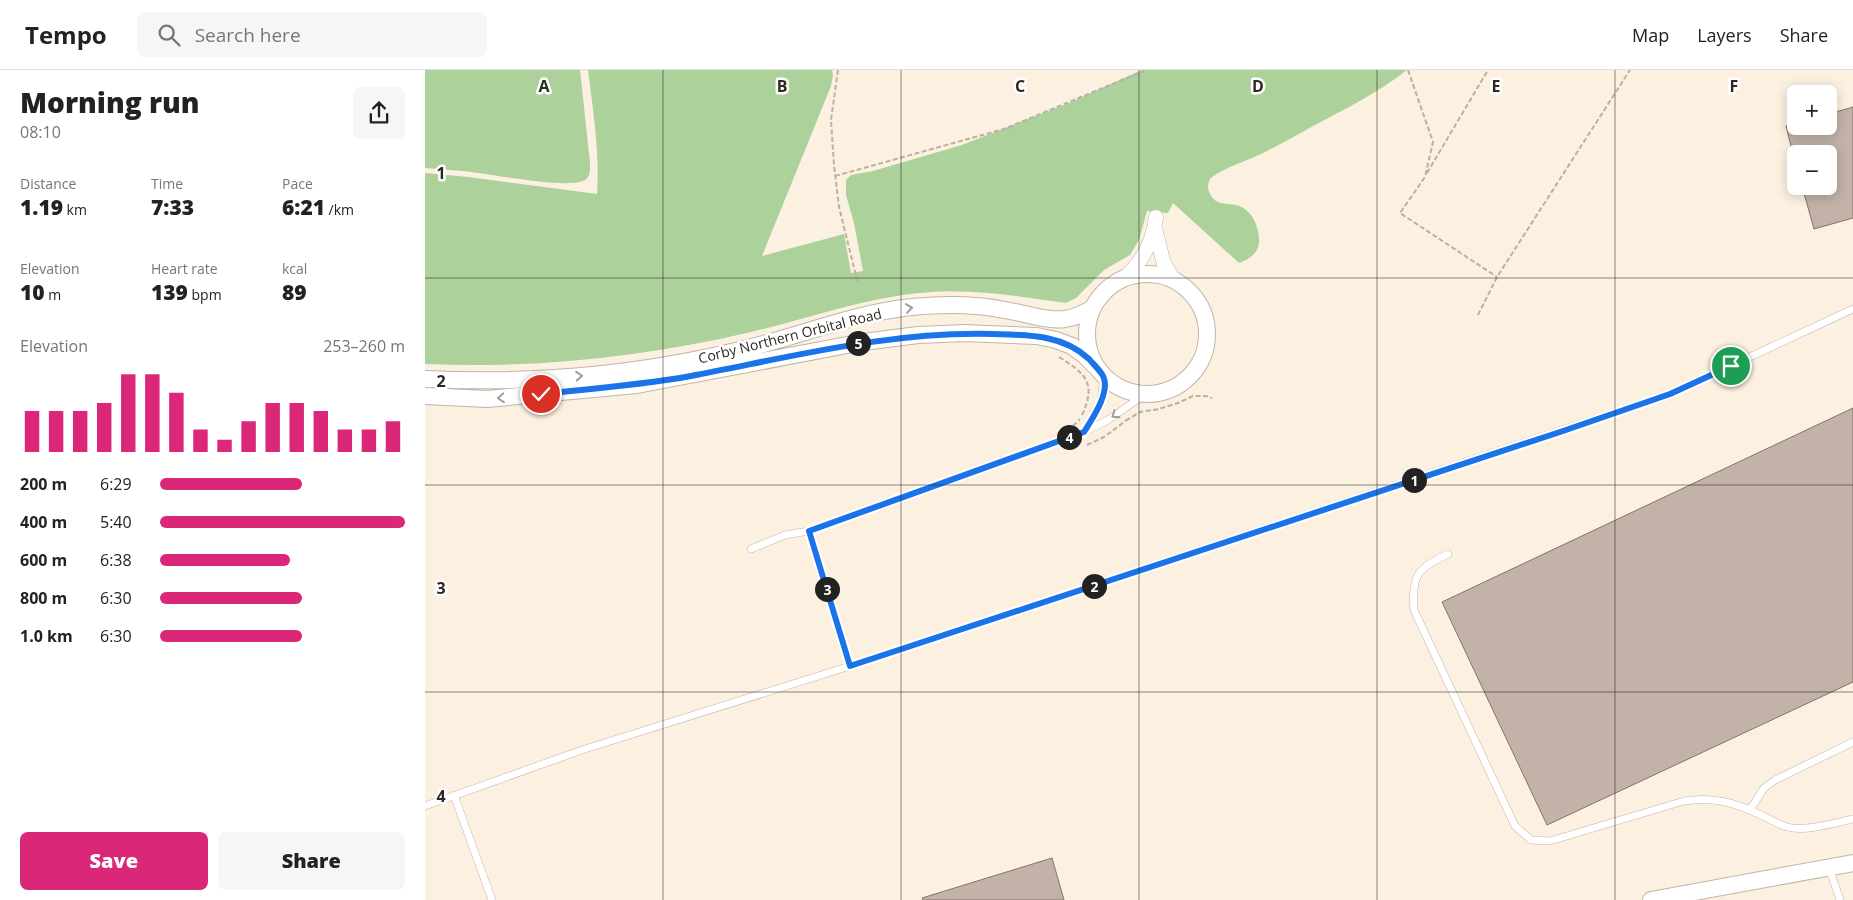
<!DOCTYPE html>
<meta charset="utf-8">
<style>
body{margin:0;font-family:"Open Sans",sans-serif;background:#f6f6f6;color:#222;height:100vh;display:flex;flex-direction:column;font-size:19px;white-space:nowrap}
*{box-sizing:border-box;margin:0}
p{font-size:16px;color:#767676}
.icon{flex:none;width:28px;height:28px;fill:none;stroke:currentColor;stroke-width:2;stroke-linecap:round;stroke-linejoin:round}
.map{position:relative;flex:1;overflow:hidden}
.details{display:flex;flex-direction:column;background:#fff;width:425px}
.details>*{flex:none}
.controls{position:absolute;left:1362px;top:15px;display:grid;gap:10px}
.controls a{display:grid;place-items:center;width:50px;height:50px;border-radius:8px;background:#fff;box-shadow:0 2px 12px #0003;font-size:25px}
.pin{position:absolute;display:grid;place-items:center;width:42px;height:42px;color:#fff;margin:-21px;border:2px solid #fff;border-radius:50%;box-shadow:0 1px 5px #0007}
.km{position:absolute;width:25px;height:25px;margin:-12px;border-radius:50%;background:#222;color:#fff;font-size:14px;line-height:25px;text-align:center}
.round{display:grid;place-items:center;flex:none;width:52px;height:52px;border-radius:8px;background:#f6f6f6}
.head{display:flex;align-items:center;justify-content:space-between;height:85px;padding:0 20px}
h1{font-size:28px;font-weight:800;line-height:38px}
.figures{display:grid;grid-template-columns:repeat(3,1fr);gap:8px;height:85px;padding:5px 20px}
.figures div{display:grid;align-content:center}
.figures b{font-size:21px;font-weight:800}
.figures small{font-size:14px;font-weight:400}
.figures p{font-size:14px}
.chart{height:140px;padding:10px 20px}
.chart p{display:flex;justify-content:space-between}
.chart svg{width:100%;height:90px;margin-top:5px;stroke:#db2777;stroke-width:6}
.button{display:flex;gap:10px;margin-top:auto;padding:10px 20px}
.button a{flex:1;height:58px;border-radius:8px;background:#db2777;color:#fff;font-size:20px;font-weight:800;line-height:58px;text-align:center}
.button a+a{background:#f6f6f6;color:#222}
ul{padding:0 20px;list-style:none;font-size:16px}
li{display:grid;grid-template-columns:80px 60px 1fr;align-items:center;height:38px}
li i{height:12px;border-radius:6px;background:#db2777}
header{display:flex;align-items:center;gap:30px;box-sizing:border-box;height:70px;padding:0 25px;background:#fff;border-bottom:1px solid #e0e0e0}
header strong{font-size:24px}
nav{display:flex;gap:28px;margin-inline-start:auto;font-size:18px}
.search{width:350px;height:45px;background:#f6f6f6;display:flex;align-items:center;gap:12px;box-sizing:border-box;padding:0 18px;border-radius:8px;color:#767676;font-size:19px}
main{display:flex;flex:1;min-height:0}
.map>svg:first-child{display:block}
.forest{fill:#acd19a}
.building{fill:#c2b2a8;stroke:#83746b}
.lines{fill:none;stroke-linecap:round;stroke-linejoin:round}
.service-casing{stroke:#c1b5a8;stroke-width:8}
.minor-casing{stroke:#c1b5a8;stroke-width:15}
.tertiary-casing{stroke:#c1b5a8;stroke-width:18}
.path{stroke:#bab1a5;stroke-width:2;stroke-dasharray:5 2.5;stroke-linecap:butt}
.service{stroke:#fff;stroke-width:7}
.minor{stroke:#fff;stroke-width:14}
.tertiary{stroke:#fff;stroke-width:16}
.oneway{stroke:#a09e9c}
.route-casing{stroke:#fff;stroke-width:10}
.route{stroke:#1a73e8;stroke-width:6}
.grid{fill:none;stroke:#2c2722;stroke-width:1;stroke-opacity:0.55}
.labels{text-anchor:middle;stroke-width:5;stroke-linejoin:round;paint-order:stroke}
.street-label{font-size:14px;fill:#2c2722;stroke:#fff}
.grid-label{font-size:16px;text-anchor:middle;font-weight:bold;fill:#2c2722;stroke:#fff;stroke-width:5;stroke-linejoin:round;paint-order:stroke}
</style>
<header>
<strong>Tempo</strong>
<div class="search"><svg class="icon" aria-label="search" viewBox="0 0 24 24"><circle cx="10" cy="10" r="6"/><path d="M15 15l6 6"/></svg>Search here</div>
<nav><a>Map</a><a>Layers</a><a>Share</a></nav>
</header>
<main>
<section class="details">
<div class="head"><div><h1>Morning run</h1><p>08:10</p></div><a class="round"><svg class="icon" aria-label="share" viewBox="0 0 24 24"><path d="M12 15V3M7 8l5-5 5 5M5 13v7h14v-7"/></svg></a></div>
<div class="figures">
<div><p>Distance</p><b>1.19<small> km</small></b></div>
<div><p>Time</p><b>7:33</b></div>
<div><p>Pace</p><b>6:21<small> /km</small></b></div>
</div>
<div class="figures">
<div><p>Elevation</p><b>10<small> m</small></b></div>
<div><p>Heart rate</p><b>139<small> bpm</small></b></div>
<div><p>kcal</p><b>89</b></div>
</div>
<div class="chart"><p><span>Elevation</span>253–260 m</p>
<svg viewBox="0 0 160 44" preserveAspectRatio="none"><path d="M5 44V24M15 44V24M25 44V24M35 44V20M45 44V6M55 44V6M65 44V15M75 44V33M85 44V38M95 44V29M105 44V20M115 44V20M125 44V24M135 44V33M145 44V33M155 44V29"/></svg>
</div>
<ul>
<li><b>200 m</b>6:29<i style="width:58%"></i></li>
<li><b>400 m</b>5:40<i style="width:100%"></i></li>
<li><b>600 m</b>6:38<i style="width:53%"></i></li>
<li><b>800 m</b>6:30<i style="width:58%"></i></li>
<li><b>1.0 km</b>6:30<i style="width:58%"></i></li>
</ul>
<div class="button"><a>Save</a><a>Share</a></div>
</section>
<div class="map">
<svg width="1428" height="830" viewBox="0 0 1428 830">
<rect width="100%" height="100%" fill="#fcf0e1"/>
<path class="forest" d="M0,0H155L165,93C165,99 166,106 160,110C144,120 61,103 38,101C26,100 13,99 0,98Z
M163,0H407L408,5L406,16L337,186L419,164L426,203L438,201L429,153L421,125V110L426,105L448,101L537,75L644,33L717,0H982C953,23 920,39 888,56C868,67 848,79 827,88C818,92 808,95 799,100C795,102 789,105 786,108C780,115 784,126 791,131C798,135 806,133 814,136C828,141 835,159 834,173C832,185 824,189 814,193L748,133L743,143L722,141L714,170L705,185L679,200L651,228L641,233C597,227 551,219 506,222C444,226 386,248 326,262C220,287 109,299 0,294V103L43,107L172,124C175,83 168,41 163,0Z"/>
<path class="building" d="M1428,37V148L1389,159L1377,116H1404V84H1368L1361,56L1371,53V56H1404V44Z
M1428,338V612L1122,755L1017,532Z
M627,788L639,830H498L497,828Z"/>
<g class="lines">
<defs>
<path id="service" d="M660,361L676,332L679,307
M384,461L425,596
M326,479L360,465L384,461L659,362L683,350L719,325
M1023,484C993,498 986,505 989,540L1090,756L1106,770L1125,771L1259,731C1288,726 1311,733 1338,746C1345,749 1354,755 1362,757C1380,762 1410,753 1428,749
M29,725L67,830
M0,736L157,680L425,596L1245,324L1428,239
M1325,740L1339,718L1350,710L1428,672
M1404,797L1415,830"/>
<path id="minor" d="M730,159L739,194L750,211
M698,209C717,193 728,172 731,147"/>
<path id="tertiary" d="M662 264a60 60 0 1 1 120 0a60 60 0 1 1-120 0Z
M0,309C105,314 212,305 315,280C372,267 428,243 487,237C508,235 529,234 551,236C566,237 581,240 595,243C610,246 625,251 640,249C650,248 659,243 668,238
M0,326L62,329L212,315L438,272L493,265L539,263L612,266L631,270L647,276L659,285L670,296
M1226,830L1428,793"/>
</defs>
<use href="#service" class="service-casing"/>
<use href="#minor" class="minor-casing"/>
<use href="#tertiary" class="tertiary-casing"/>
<path class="path" d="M413,0L406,50L409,95L414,137L433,214
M983,0L1008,72L1000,107L975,143L1072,207
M1002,103L1063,0
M410,106L579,59L721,0
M1053,245L1072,207L1205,0
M634,287C660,303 672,313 657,345
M701,349L702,350L715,342L734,339L753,333L768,326H781L787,328
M648,356L655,349
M662,375L679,367L702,350"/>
<use href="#service" class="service"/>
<use href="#minor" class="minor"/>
<use href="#tertiary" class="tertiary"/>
</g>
<defs><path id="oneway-chevron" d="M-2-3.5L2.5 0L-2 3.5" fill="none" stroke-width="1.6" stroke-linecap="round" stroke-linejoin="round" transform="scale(1.25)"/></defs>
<g class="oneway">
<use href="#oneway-chevron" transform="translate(484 238) rotate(-8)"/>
<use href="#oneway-chevron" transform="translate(154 306) rotate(-5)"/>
<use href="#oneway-chevron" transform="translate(76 328) rotate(175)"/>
<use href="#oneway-chevron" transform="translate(690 345) rotate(145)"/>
</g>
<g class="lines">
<defs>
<path id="route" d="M116,324C166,319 216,315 266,306C366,287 465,261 568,264C601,265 638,264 664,289C668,294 675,300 678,306C686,322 667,349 659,362L384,461L425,596L1138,361L1245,324L1306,296"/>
</defs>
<use href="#route" class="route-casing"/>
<use href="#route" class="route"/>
</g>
<path class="grid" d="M238,0V830M476,0V830M714,0V830M952,0V830M1190,0V830M0,208H1428M0,415H1428M0,622H1428"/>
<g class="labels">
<g class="street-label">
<text transform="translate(365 266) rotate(-14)" y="5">Corby Northern Orbital Road</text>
</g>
</g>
<g class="grid-label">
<text x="119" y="22">A</text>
<text x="357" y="22">B</text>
<text x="595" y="22">C</text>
<text x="833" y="22">D</text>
<text x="1071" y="22">E</text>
<text x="1309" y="22">F</text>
<text x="16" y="109">1</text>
<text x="16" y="317">2</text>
<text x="16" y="524">3</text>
<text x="16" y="732">4</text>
</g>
</svg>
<div class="controls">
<a>+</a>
<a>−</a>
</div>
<div class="pin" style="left:1306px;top:296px;background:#1e9e55"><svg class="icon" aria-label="arrive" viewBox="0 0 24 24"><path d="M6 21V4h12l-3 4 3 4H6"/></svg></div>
<div class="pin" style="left:116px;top:324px;background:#d93025"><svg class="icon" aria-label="check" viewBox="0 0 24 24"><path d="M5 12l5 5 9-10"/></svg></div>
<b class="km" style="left:989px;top:410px">1</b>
<b class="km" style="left:669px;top:516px">2</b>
<b class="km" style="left:402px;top:519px">3</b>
<b class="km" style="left:644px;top:367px">4</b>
<b class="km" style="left:433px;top:273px">5</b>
</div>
</main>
